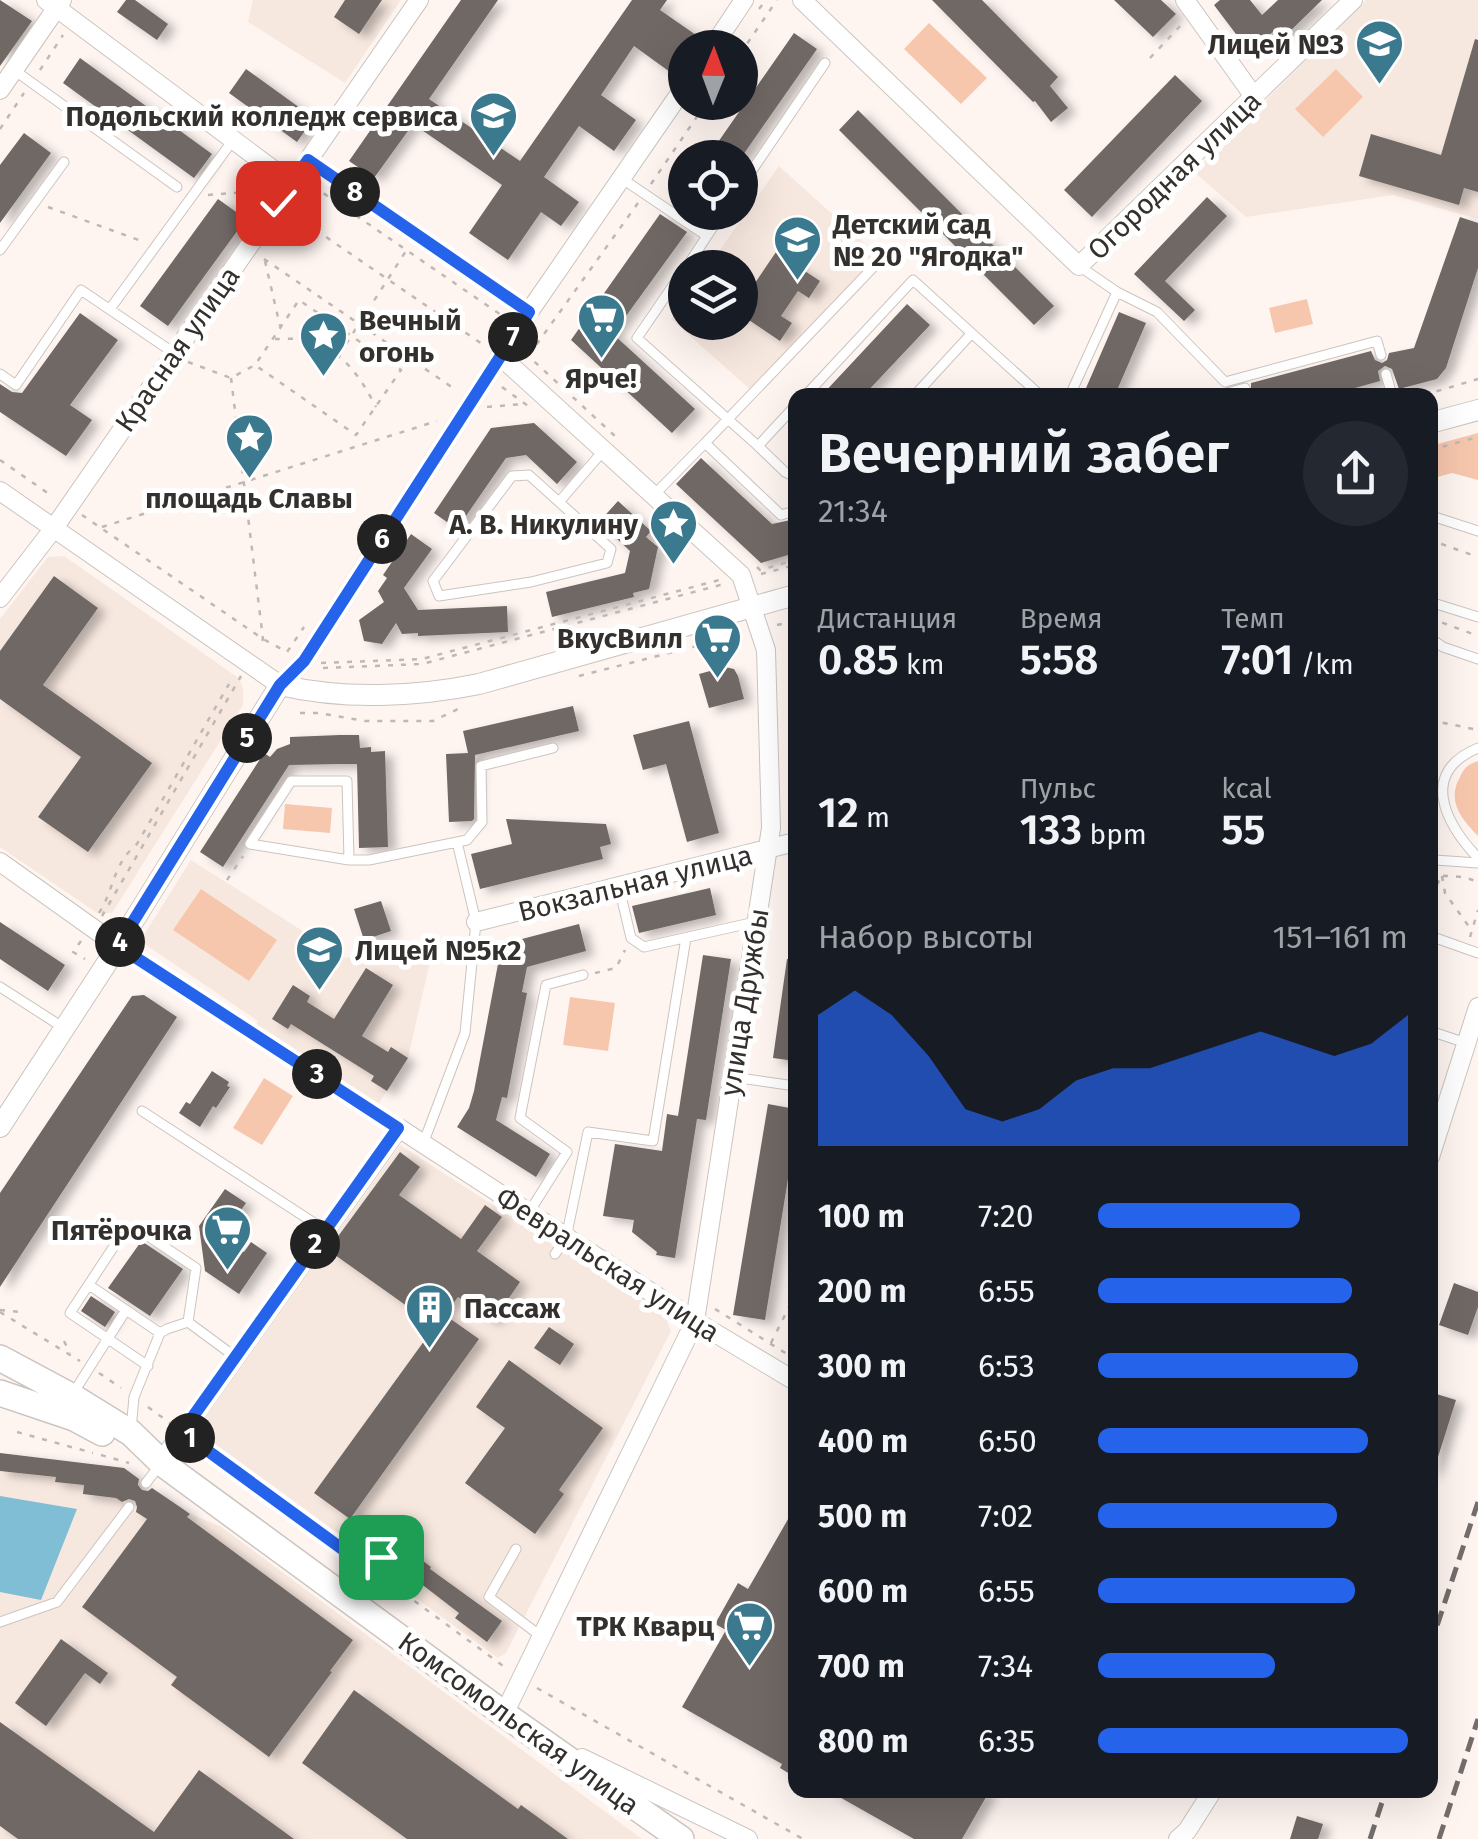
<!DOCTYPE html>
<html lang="ru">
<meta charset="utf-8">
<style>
body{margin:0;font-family:"Fira Sans",sans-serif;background:#242831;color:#f1f3f6;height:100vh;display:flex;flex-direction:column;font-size:38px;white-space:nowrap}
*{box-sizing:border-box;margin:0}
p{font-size:32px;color:#9ea1a6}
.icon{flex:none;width:55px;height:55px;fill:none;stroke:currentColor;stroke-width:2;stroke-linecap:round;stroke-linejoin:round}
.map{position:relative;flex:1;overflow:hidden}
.details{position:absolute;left:788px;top:388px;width:650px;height:1410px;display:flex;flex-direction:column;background:#171b24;border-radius:20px;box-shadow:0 10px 40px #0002}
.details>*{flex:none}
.needle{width:65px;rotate:1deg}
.fabs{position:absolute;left:668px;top:30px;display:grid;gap:20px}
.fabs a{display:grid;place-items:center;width:90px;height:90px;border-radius:50%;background:#171b24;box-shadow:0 10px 40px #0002;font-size:50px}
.pin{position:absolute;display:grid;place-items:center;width:85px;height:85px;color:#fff;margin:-42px;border-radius:20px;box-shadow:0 5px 15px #0006}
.km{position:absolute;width:50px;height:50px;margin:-25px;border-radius:50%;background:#222;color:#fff;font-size:28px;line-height:50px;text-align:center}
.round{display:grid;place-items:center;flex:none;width:105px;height:105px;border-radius:52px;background:#242831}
.headline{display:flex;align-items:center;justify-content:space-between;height:170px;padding:0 30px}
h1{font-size:55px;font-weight:600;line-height:75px}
.figures{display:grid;grid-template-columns:repeat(3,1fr);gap:15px;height:170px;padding:10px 30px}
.figures div{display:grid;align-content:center}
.figures b{font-size:42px;font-weight:600}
.figures small{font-size:28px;font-weight:400}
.figures p{font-size:28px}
.chart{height:280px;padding:20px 30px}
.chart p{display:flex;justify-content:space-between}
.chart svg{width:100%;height:180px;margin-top:10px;fill:#2563eb;opacity:.7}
ul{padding:0 30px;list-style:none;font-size:32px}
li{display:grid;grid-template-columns:160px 120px 1fr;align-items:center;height:75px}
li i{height:25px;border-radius:12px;background:#2563eb}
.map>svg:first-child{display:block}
.built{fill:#f7e8df}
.green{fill:#f7c7ad}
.water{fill:#7fbed5}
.building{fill:#6f6865;filter:url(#shadow)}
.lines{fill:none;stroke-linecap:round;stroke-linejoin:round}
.service-casing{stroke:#cbc4bf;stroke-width:11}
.minor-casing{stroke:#cbc4bf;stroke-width:20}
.tertiary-casing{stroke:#cbc4bf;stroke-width:22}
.secondary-casing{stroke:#cbc4bf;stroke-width:28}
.path{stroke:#bfb8b4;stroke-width:2.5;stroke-dasharray:5 8;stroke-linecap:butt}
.service{stroke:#fff;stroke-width:9}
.minor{stroke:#fff;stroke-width:18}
.tertiary{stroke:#fff;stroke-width:20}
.secondary{stroke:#fff;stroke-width:25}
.rail{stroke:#736e6c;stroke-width:5;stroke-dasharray:15 8;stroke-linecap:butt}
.route-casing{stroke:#fff;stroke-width:20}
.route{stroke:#2563eb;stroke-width:12}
.labels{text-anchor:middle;stroke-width:10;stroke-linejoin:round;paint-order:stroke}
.poi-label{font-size:28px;font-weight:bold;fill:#33302e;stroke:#fff;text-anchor:end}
.street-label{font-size:28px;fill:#33302e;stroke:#fff}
</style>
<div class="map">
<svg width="1478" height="1839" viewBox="0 0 1478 1839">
<defs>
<filter id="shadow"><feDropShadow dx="8" dy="4.5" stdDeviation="5" flood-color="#0004"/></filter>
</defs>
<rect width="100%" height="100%" fill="#fef5f1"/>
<path class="built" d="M253,0H401L345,83L248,22Z
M1366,0H1478V219L1393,195L1246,217L1194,172Z
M779,166L881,258L753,392L671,319L685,299V322H740V268L708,267Z
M64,556L240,679L243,690V705L112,913H97L0,847V619L48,557Z
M191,860L345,958L435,940L408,1058L370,1117L249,1037L258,1021L140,941Z
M400,1145L665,1316L671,1331L506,1653L498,1658L193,1435Z
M0,1471L56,1477V1482L84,1485L83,1494L116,1498L172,1537L190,1514L220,1526L642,1839H0Z"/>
<path class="green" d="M929,23L987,78L961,104L904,49Z
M1336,69L1363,97L1323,137L1295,109Z
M1307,299L1313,324L1275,333L1269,308Z
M1478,433V480L1452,473L1430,479V446Z
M1478,761V836C1462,820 1446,801 1460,777C1464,768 1468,764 1478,761Z
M285,804L332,808L330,833L283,829Z
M201,889L277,940L249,981L173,930Z
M570,997L615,1003L608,1051L563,1045Z
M264,1078L293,1096L262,1145L233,1128Z"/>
<path class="water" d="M0,1496L77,1509L41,1600L0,1592Z"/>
<path class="building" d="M0,0L32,21L0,66Z
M126,0H135L168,24L157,40L117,12Z
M345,0H382L359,34L334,17Z
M461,0H498L429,99L520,161L632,0H667L660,10L696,35L670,72L634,46L601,95L636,120L614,151L579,126L544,177L579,202L561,226L541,212L508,260L469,233L502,185L413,124L374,178L349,161Z
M932,0H982L1058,77L1050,86L1068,108L1051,122L1035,101L1033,102Z
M1114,0H1161L1176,14L1153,37Z
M1220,0H1250L1262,15L1278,0H1322L1281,40L1273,32L1248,50L1214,5Z
M794,33L817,49L759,132L741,158H707Z
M1475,39L1478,40V192L1464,188L1459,205L1359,176L1371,134L1441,155Z
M80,58L212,154L194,178L63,83Z
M246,69L314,118L297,142L229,93Z
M1175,75L1202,101L1092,217L1064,190Z
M858,110L1054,306L1034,325L839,130Z
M24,133L51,153L0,223V165Z
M1207,197L1227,216L1165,281L1195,310L1184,321L1134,274Z
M218,199L246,219L168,326L140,306Z
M660,214L687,232L613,334L695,409L672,433L571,340Z
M1460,217L1478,223V268L1446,368L1437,379L1399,389L1392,369L1385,366L1378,371L1380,381L1330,395H1251V383L1371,351L1375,360L1382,363L1387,360L1389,353L1414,348Z
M776,252L820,281L809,298L798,291L781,316L792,323L780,341L740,314V305Z
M907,304L930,325L864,395H822Z
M1119,312L1146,323L1115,395H1083Z
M80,313L118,340L70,405L92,420L66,456L0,412V384L12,392L22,393Z
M534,423L577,462L557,484L526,455L506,458L457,529L434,513L491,428Z
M701,458L772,524L795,519V553L761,563L676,484Z
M618,501L651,531L646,537L658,547L649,589L633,593L634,597L552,617L546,592L625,573L630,551L599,522Z
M411,534L432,549L404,588L418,610L507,606L508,632L418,636V633L402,634L396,623L382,644L364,641L359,620L384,602L378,591L387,578L383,575Z
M54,576L98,608L43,685L152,763L88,852L38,817L81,757L0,699V651Z
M725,667L734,669L738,676L744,699L709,708L699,674Z
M573,706L579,731L475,755L474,819L472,821L449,822L446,754L468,753L463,731Z
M689,721L719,833L687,842L666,764L643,770L633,735Z
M340,735H359L360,748L371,747V752L385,751L388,847L359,848L357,764H340L289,765L223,867L200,852L264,753L270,757L277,749L290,744V737Z
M506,819L606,824L611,844L600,847L603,859L480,889L471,854L512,844Z
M710,888L716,915L639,933L632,906Z
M381,901L391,931L364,940L354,909Z
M0,922L65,965L48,991L0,959Z
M579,924L586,951L527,967L522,992L527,993L507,1098L502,1097L496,1120L550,1154L536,1177L457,1127L469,1108L474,1091L498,964L489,954L494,944H503Z
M703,955L731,959L706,1120L697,1119L675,1258L656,1255L657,1252L632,1232L634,1220L603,1216L615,1144L662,1151L667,1114L678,1116Z
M787,959L795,960V1061L773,1058Z
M366,968L393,985L362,1036L388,1052L391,1047L408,1058L387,1091L371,1081L374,1076L291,1024L288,1029L272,1019L293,985L310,996L307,1002L334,1019Z
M144,995L177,1017L0,1287V1193L132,996Z
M212,1071L229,1082L227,1086L230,1087L216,1108L213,1106L200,1127L179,1113L186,1102L190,1104Z
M768,1104L795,1109V1136L765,1320L733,1315Z
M400,1152L420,1167L399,1195L461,1239L485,1205L502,1217L477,1251L520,1282L493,1321L458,1297L445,1315L479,1339L350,1519L314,1493L435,1326L328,1250Z
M225,1189L246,1203L222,1238L244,1252L251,1242L267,1253L239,1294L205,1271L199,1226Z
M143,1242L183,1269L150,1316L108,1288L140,1243Z
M1454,1283L1478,1292V1307L1468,1335L1439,1325Z
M91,1296L115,1312L105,1327L81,1311Z
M549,1327L574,1344L560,1365L534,1348Z
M509,1360L603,1428L559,1490L564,1494L535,1534L465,1483L505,1428L476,1407Z
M1430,1392L1456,1400L1433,1473H1430Z
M0,1453L124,1468L139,1479L138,1485L142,1490L148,1491L152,1488L183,1509L190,1514L187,1517L353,1640L330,1671L332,1672L269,1757L171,1685L177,1677L82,1607L147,1519L136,1512L137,1507L135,1501L129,1499L122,1502L116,1498L83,1494L84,1485L55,1482L56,1477L0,1471Z
M795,1507V1777L780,1768L782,1764L682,1707L726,1630L715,1624L738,1583L748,1589Z
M378,1527L431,1567L430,1569L502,1621L487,1642L455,1618L459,1613L389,1559L387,1551L377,1550L366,1542Z
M61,1639L108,1673L100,1684L85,1673L46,1726L15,1703Z
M354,1690L518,1809L521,1805L568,1839H407L302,1763Z
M0,1722L154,1832L199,1770L294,1839H18L0,1826Z
M827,1790H990L962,1839H914Z
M1297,1816L1323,1824L1318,1839H1290Z"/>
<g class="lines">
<defs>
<path id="service" d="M14,70L177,187
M309,160L529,312
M621,178L707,236L686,268
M740,188L825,63
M707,236L723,212
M0,250L64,162
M1079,266L1117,292L1157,312L1225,382L1377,341L1381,355
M685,268L637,338L758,446
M110,309L233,140
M0,374L16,385L81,290L174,353
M1386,374L1392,395
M806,395L913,280L1040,395
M915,395L971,334
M1070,395L1117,292
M1220,395L1245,388
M795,406L758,446L785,472L795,477
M705,443L885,255
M653,496L705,443L781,515L795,511
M559,502L529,475L512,476L433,581L439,596L531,582L607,563L611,549L559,502L604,450
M1430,519L1438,518L1478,531
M1430,602L1478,617
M1430,638L1443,647L1478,659
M1478,748C1418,773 1446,824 1478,858
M457,842L467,840L482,822L481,766L553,748
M1430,858L1435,860L1478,863
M349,860L347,781H291L250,844L349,860H369L457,842L476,922L465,1033L423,1144
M619,887L631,938L644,947L755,922
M1430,936L1478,953
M120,947L399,1128
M0,987L64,1028
M1430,1031L1466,1043
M733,1077L795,1086
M142,1111L325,1230
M528,1214L567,1152L520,1118L546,985L583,975
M555,1254L566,1238L588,1132L653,1141L686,938
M89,1285L126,1310
M188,1322L234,1356
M148,1366L70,1313L120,1237L145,1234L196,1268L188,1322
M72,1395L126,1310L160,1333
M131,1430L134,1397L160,1333L167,1329L188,1322
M146,1483L159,1466
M516,1549L489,1597L542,1637
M350,1598L381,1557
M0,1622L57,1602L129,1507"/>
<path id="minor" d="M46,0L291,183
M802,0L1079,266L1353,0
M1185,0L1255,98
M712,48L744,0
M0,90L62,0
M500,356L741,575L766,650L771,828L695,1321L504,1714
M0,491L280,685L304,661L529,312L685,86
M0,598L54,528L419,0
M0,862L118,946
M476,922L795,842
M1430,1157L1478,1007
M161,1462L399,1128L695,1321L795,1381
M582,1758L748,1839
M1178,1839L1187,1831L1213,1790"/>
<path id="tertiary" d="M1430,423L1478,410
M0,1127L118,946L280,685C344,700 416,697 479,684L795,595"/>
<path id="secondary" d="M0,1358L71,1396L131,1433L163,1464L504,1714L681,1839
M0,1393L74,1418L102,1433"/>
</defs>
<use href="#service" class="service-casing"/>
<use href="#minor" class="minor-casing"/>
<use href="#tertiary" class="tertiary-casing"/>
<use href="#secondary" class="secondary-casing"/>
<path class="path" d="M759,9L766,0
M740,54L777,0
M1150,58L1183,23
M680,69L685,61
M40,70L63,35
M0,129L24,93
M651,184L707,102
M313,186L504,317
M208,195L260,191L264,194
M48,207L144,242
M294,215L485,346
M264,259L456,390
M265,261L280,326
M275,339C285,339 298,338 308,340C342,350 360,376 376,407
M525,353L615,436
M339,355L406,251
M529,355L638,203
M188,362L231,378L255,365L299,300L401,370L356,435L255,365
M231,378L263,639L258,648
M502,387L528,406
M1424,395L1478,379
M487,407L523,404
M1430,450L1478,437
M0,460L52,496
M82,515L263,639L287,652L304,627
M102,527L437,421
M1430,544L1433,541L1478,557
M757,567L760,570L795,560
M761,574L795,565
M1430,618L1478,636
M777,625L795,621
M321,663L422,659L723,579
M323,668L422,664L724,584
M579,676L740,635
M300,713H319L365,721H433L464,706
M1430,720L1478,730
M1430,875C1445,877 1465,874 1478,883
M1442,876L1445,893L1472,931
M227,880L243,856
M1430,896L1441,878
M99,913C115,888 112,865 137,844L229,684
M102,916L241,676
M1470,937L1478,910
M81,941L73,952L85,959
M595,973L616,968L625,950
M715,1309L795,1359
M0,1310L21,1312
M0,1312L80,1361
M64,1341L70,1353
M771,1343L795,1295
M99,1373L121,1388
M148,1407L170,1423
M17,1432L93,1453
M197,1443L360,1562
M101,1455L129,1463
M383,1578L506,1668
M537,1688L803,1839"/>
<use href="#service" class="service"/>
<use href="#minor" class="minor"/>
<use href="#tertiary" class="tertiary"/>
<use href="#secondary" class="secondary"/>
<path class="rail" d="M1430,1647L1478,1502
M1370,1839L1386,1790
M1439,1839L1478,1719"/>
</g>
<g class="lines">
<defs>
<path id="route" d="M278,203L308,160L529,312L304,661L280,685L118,946L398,1128L182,1432L371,1570L381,1557"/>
</defs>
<use href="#route" class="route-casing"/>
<use href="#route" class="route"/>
</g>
<defs>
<symbol id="school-pin" viewBox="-11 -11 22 30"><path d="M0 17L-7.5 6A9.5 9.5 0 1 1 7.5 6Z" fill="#3b798f" stroke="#fff"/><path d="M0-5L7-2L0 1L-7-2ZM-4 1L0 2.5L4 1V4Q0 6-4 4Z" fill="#fff"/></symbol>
<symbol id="university-pin" viewBox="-11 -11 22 30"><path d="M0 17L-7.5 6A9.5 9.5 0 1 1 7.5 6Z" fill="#3b798f" stroke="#fff"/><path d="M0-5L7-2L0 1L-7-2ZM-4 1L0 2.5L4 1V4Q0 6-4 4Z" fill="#fff"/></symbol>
<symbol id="supermarket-pin" viewBox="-11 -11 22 30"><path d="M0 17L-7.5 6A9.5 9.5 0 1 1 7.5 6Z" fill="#3b798f" stroke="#fff"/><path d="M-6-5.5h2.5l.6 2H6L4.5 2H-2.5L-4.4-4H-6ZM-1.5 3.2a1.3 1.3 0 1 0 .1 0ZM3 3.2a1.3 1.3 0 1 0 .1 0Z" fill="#fff"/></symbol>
<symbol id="sight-pin" viewBox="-11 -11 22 30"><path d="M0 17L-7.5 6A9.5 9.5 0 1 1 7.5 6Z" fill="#3b798f" stroke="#fff"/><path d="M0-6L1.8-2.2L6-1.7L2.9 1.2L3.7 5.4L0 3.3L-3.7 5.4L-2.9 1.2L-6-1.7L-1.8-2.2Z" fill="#fff"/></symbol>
<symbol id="building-pin" viewBox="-11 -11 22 30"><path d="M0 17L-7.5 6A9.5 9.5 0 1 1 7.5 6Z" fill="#3b798f" stroke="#fff"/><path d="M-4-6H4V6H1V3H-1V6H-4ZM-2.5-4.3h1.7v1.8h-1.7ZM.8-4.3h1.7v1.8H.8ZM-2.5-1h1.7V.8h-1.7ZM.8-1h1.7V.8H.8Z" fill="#fff"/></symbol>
</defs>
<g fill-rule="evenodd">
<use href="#school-pin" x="1352" y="16" width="55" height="75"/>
<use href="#university-pin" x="466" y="88" width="55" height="75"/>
<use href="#school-pin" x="770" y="212" width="55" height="75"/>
<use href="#supermarket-pin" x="574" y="290" width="55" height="75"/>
<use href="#sight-pin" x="296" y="308" width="55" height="75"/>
<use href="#sight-pin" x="222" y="410" width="55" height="75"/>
<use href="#sight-pin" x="646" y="496" width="55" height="75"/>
<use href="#supermarket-pin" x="690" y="610" width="55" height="75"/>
<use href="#school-pin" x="292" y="922" width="55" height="75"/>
<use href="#supermarket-pin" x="200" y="1202" width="55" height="75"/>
<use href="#building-pin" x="402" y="1280" width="55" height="75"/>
<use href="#supermarket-pin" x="722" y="1598" width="55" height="75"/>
</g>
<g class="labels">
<g class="poi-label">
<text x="1344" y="54">Лицей №3</text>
<text x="458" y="126">Подольский колледж сервиса</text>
<text x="833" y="234" text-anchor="start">Детский сад<tspan x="833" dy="32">№ 20 "Ягодка"</tspan></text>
<text x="359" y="330" text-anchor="start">Вечный<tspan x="359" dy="32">огонь</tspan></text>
<text x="601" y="388" text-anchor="middle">Ярче!</text>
<text x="249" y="508" text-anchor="middle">площадь Славы</text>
<text x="638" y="534">А. В. Никулину</text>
<text x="683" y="648">ВкусВилл</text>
<text x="355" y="960" text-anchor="start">Лицей №5к2</text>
<text x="192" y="1240">Пятёрочка</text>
<text x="464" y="1318" text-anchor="start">Пассаж</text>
<text x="714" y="1636">ТРК Кварц</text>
</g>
<g class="street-label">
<text transform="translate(1174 175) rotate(-44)" y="10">Огородная улица</text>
<text transform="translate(177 349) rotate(-55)" y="10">Красная улица</text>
<text transform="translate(635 883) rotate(-14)" y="10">Вокзальная улица</text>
<text transform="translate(744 1002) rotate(-81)" y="10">улица Дружбы</text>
<text transform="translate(608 1264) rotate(33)" y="10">Февральская улица</text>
<text transform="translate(519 1723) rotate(36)" y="10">Комсомольская улица</text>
</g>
</g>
</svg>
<div class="fabs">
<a><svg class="needle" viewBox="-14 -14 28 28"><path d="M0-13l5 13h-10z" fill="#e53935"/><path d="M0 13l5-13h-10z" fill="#9ea1a6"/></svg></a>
<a><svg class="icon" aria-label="locate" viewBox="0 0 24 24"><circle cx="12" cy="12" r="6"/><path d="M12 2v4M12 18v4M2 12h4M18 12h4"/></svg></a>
<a><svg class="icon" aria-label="layers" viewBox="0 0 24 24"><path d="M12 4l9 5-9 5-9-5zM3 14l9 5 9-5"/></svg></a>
</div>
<div class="pin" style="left:381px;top:1557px;background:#1e9e55"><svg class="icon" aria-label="arrive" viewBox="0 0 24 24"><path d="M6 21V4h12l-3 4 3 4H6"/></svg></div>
<div class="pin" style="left:278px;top:203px;background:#d93025"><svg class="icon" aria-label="check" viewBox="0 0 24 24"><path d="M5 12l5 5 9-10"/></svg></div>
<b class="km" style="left:190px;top:1438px">1</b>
<b class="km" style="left:315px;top:1244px">2</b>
<b class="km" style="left:317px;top:1074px">3</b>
<b class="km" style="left:120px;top:942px">4</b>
<b class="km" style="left:247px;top:738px">5</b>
<b class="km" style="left:382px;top:539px">6</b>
<b class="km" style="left:513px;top:337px">7</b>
<b class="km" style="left:355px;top:192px">8</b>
<section class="details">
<div class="headline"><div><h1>Вечерний забег</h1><p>21:34</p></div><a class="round"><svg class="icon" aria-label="share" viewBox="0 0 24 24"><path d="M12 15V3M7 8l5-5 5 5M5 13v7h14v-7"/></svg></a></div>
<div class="figures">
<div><p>Дистанция</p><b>0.85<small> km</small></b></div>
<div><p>Время</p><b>5:58</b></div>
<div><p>Темп</p><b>7:01<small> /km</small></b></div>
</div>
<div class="figures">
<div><b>12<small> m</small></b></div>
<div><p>Пульс</p><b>133<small> bpm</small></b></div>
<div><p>kcal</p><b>55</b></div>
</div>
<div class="chart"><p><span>Набор высоты</span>151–161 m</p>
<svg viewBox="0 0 160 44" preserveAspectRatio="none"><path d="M0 44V12L10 6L20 12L30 22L40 35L50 38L60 35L70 28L80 25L90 25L100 22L110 19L120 16L130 19L140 22L150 19L160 12V44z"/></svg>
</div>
<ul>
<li><b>100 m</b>7:20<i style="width:65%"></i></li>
<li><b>200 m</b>6:55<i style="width:82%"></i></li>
<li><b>300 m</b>6:53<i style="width:84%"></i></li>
<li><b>400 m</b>6:50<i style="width:87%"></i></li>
<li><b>500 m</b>7:02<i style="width:77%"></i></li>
<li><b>600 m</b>6:55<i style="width:83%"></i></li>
<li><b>700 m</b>7:34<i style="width:57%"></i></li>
<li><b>800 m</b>6:35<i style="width:100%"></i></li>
</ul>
</section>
</div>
